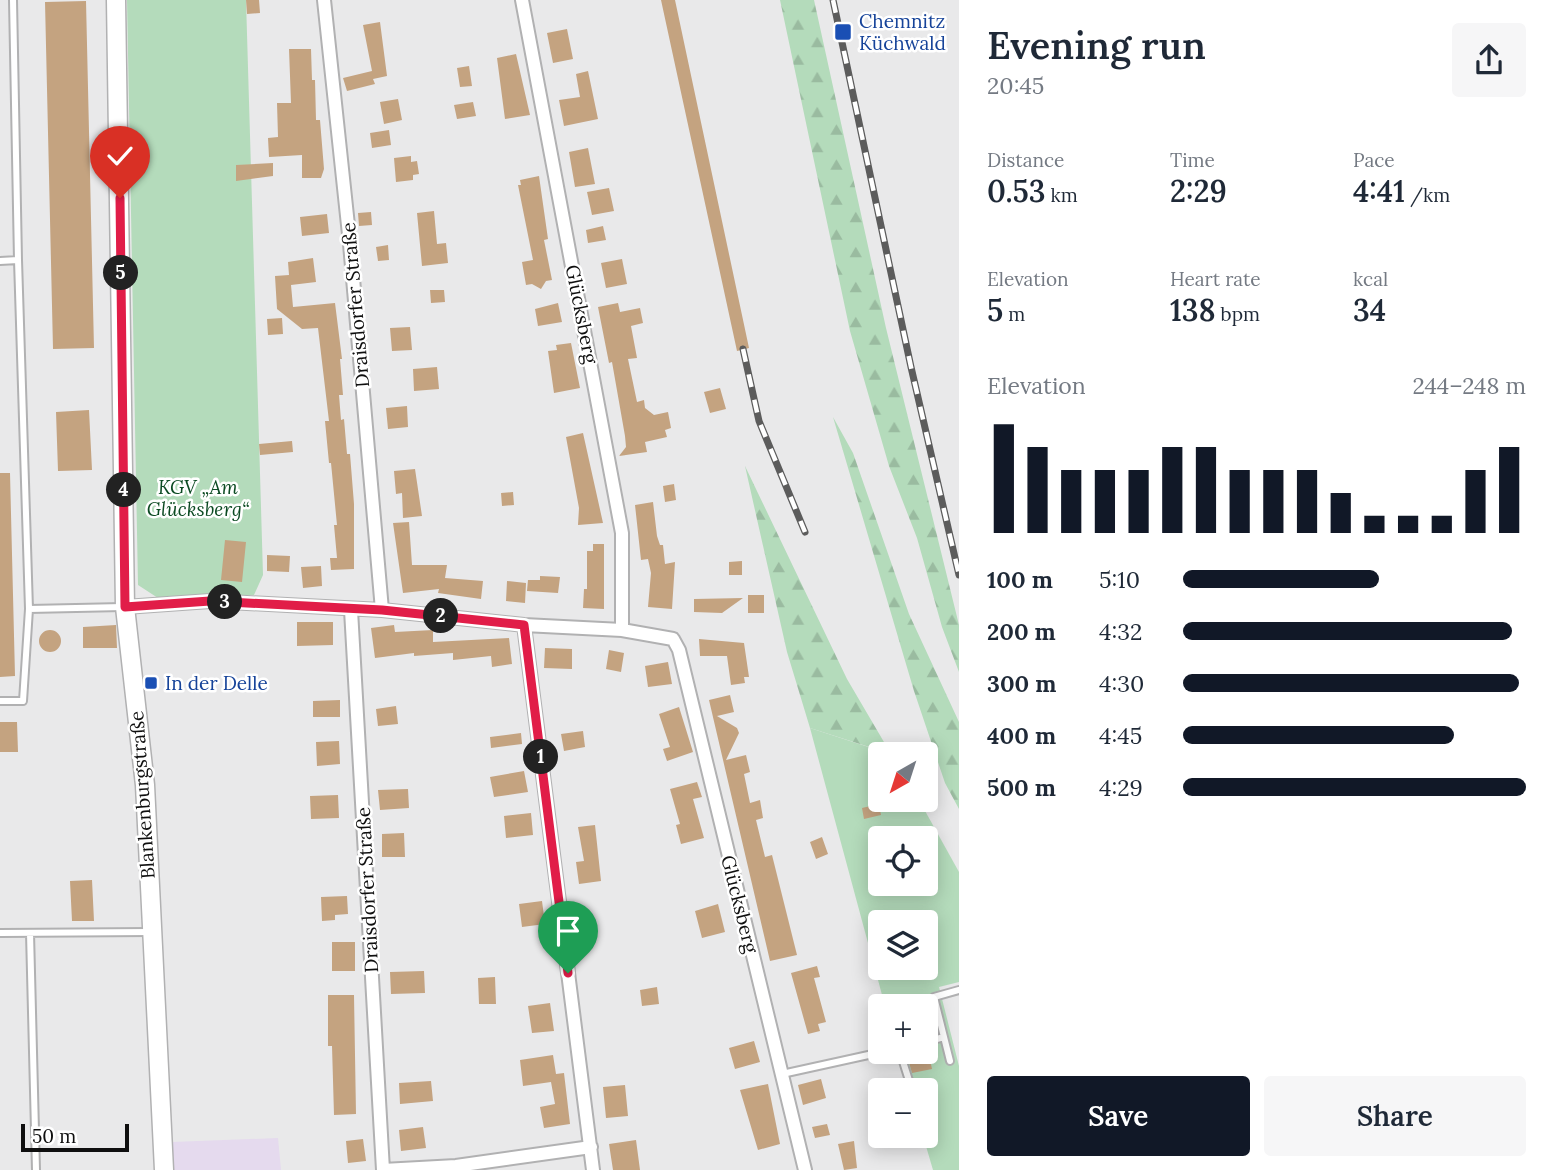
<!DOCTYPE html>
<meta charset="utf-8">
<style>
body{margin:0;font-family:Lora,serif;background:#f6f6f7;color:#1f2937;height:100vh;display:flex;flex-direction:column;font-size:26px;white-space:nowrap}
*{box-sizing:border-box;margin:0}
p{font-size:23px;color:#747a83}
.icon{flex:none;width:38px;height:38px;fill:none;stroke:currentColor;stroke-width:2;stroke-linecap:round;stroke-linejoin:round}
.map{position:relative;flex:1;overflow:hidden}
.side{display:flex;flex-direction:column;background:#fff;width:595px}
.side>*{flex:none}
.needle{width:46px;rotate:219deg}
.buttons{position:absolute;left:868px;top:742px;display:grid;gap:14px}
.buttons a{display:grid;place-items:center;width:70px;height:70px;border-radius:7px;background:#fff;box-shadow:0 4px 18px #0003;font-size:35px}
.scale{position:absolute;left:21px;bottom:18px;width:108px;box-sizing:border-box;padding-left:7px;border:4px solid #0f0f0f;border-top:0;font-size:19px;line-height:24px;white-space:nowrap;color:#0f0f0f;-webkit-text-stroke:5px #fff;paint-order:stroke}
.pin{position:absolute;display:grid;place-items:center;width:60px;height:60px;color:#fff;margin:-72px -30px;border-radius:50% 50% 50% 0;rotate:-45deg;box-shadow:0 0 7px #0007}
.pin .icon{rotate:45deg}
.km{position:absolute;width:35px;height:35px;margin:-18px;border-radius:50%;background:#222;color:#fff;font-size:19px;line-height:35px;text-align:center}
.round{display:grid;place-items:center;flex:none;width:74px;height:74px;border-radius:7px;background:#f6f6f7}
.summary{display:flex;align-items:center;justify-content:space-between;height:119px;padding:0 28px}
h1{font-size:38px;font-weight:600;line-height:52px}
.figures{display:grid;grid-template-columns:repeat(3,1fr);gap:10px;height:119px;padding:7px 28px}
.figures div{display:grid;align-content:center}
.figures b{font-size:30px;font-weight:600}
.figures small{font-size:19px;font-weight:400}
.figures p{font-size:19px}
.chart{height:196px;padding:14px 28px}
.chart p{display:flex;justify-content:space-between}
.chart svg{width:100%;height:126px;margin-top:7px;stroke:#111827;stroke-width:6}
.primary-button{display:flex;gap:14px;margin-top:auto;padding:14px 28px}
.primary-button a{flex:1;height:80px;border-radius:7px;background:#111827;color:#fff;font-size:28px;font-weight:600;line-height:80px;text-align:center}
.primary-button a+a{background:#f6f6f7;color:#1f2937}
ul{padding:0 28px;list-style:none;font-size:23px}
li{display:grid;grid-template-columns:112px 84px 1fr;align-items:center;height:52px}
li i{height:18px;border-radius:9px;background:#111827}
main{display:flex;flex:1;min-height:0}
.map>svg:first-child{display:block}
.commercial{fill:#e5daee}
.green{fill:#b4dbbb;fill-rule:evenodd}
.forest{fill:url(#forest-firs)}
.building{fill:#c4a380}
.lines{fill:none;stroke-linecap:round;stroke-linejoin:round}
.lane-casing{stroke:#b1b1b2;stroke-width:10}
.street-casing{stroke:#b1b1b2;stroke-width:16}
.secondary-casing{stroke:#b1b1b2;stroke-width:21}
.lane{stroke:#fff;stroke-width:6}
.street{stroke:#fff;stroke-width:12}
.secondary{stroke:#fff;stroke-width:18}
.rail-casing{stroke:#5c5c5c;stroke-width:7}
.rail{stroke:#fff;stroke-width:4.5;stroke-dasharray:13;stroke-linecap:butt}
.route-casing{stroke:#fff;stroke-width:14}
.route{stroke:#e11d48;stroke-width:9}
.transit-dot{fill:#1a4fb4;stroke:#fff;stroke-width:2.5}
.labels{text-anchor:middle;stroke-width:5;stroke-linejoin:round;paint-order:stroke}
.transit-label{font-size:19px;fill:#164399;stroke:#fff;text-anchor:start}
.street-label{font-size:19px;fill:#0f0f0f;stroke:#fff}
.park-label{font-size:19px;font-style:italic;fill:#0b4a22;stroke:#fff}
</style>
<main>
<div class="map">
<svg width="959" height="1170" viewBox="0 0 959 1170">
<defs>
<pattern id="forest-firs" width="22" height="20" patternUnits="userSpaceOnUse" patternTransform="scale(1.75)"><rect width="22" height="20" fill="#b4dbbb"/><path d="M5 1l3.5 6h-7zM16 11l3.5 6h-7z" fill="#9abba0"/></pattern>
</defs>
<rect width="100%" height="100%" fill="#e9e9ea"/>
<path class="commercial" d="M278,1138L281,1170H172V1142Z"/>
<path class="green" d="M127,0H246L263,575L254,595L158,598L138,585Z
M810,728L890,754H880V800H919L959,872V982L939,987L959,1066V1170H933L923,1136H926V1090H910L898,1052H926V1006H885ZM880,838H926V884H880ZM880,922H926V968H880Z"/>
<path class="forest" d="M780,0H814L886,328L959,625V672L942,627L917,538L889,466L850,331Z
M833,417L853,453L909,614L959,722V809L945,783L914,691Z
M745,466L847,679L891,754L810,728L787,652Z"/>
<path class="building" d="M246,0H259L260,13L247,14Z
M661,0H675L749,348L737,351Z
M86,1L94,348L53,349L45,2Z
M380,22L387,76L373,79L375,84L347,91L343,78L372,71L363,25Z
M567,29L573,59L553,63L547,33Z
M289,49H311L312,80H315L316,120H320L324,169L321,178H302V155L269,157L268,138L278,137L277,103H291Z
M516,54L530,115L505,119L497,58Z
M469,66L472,86L460,87L457,68Z
M588,71L598,119L564,126L559,100L580,97L576,74Z
M398,99L402,120L384,124L380,102Z
M473,102L476,116L457,119L454,105Z
M389,130L391,145L372,148L370,133Z
M588,148L595,184L575,187L569,152Z
M411,156V162L417,161L419,174L413,175V180L396,182L394,158Z
M273,163V176L236,181V165Z
M539,176L548,239L544,240L552,280L546,281L541,289L532,284L526,285L522,262L533,260L518,185H521L520,180Z
M609,188L614,211L592,215L587,192Z
M434,211L437,244L446,243L448,263L422,266L417,213Z
M371,212L372,225L359,226L358,213Z
M327,214L329,233L302,236L300,217Z
M603,226L606,240L588,243L586,230Z
M388,245L389,260L378,261L376,247Z
M313,258L316,282L291,285L293,307L335,303L342,359H340L343,395H339L341,420L344,419L347,454H350L354,504V569L331,570L330,558H337L334,525H337L331,463H329L325,421H329L318,328L302,329L277,309L275,276L289,275L288,262Z
M622,259L627,284L606,288L601,263Z
M430,290H444L445,302L431,303Z
M558,303L562,322L538,326L535,309Z
M618,303L620,312L640,308L643,323L631,326L637,358L628,359L637,402L644,400L645,408L654,415L668,412L671,428L665,430L667,437L645,442L647,452L619,456L626,447L625,436L612,362L609,363L598,307Z
M282,318L283,334L268,335L267,319Z
M410,327L412,350L392,351L390,328Z
M571,343L580,388L554,393L548,351L557,350L556,345Z
M437,367L439,389L414,391L413,369Z
M720,388L726,409L710,413L704,392Z
M407,406L408,427L388,429L386,408Z
M89,410L92,470L58,471L56,412Z
M583,433L603,523L578,525L579,508L566,437Z
M292,441L293,452L260,455L259,444Z
M415,469L422,516L403,518L402,493L396,494L394,471Z
M0,473H10L15,676L0,677Z
M674,484L676,500L665,502L663,486Z
M513,492L514,505L502,506L501,493Z
M653,502L657,536L660,545H663L665,564L675,562L672,609L648,607L651,573L648,559L641,560L635,505Z
M409,522L412,565H447L445,578L483,581L481,599L438,593L439,589L403,593L393,523Z
M225,540L246,542L242,582L221,580Z
M593,544H604V609L583,608L584,589H587V551H593Z
M267,555L290,556L289,572L267,571Z
M742,561V575H729V562Z
M321,566L322,586L303,588L301,567Z
M540,576L560,577L558,593L527,591L528,580H540Z
M507,581L526,583L525,603L506,601Z
M748,595H764V613H748Z
M743,598L722,613L694,612V599Z
M297,622H333V645L297,646Z
M116,625L117,648H83V627Z
M394,625L395,632L433,630V642L509,638L512,664L492,667L491,656L453,660V653L414,656V653L375,658L371,628Z
M39 641a11 11 0 1 1 22 0a11 11 0 1 1-22 0Z
M699,639L744,643L749,677H744L745,683L731,685L727,656H700Z
M545,648L572,649V669L544,668Z
M609,650L624,653L621,672L606,669Z
M668,662L672,684L648,687L645,666Z
M730,695L734,712L717,716L737,728L739,733L726,760L746,755L750,772L744,774L750,803L760,800L763,818L756,820L765,857L772,855L797,955L770,961L709,700Z
M340,700V717H313V701Z
M396,706L398,724L378,726L376,709Z
M679,707L693,752L667,761L663,749L670,747L659,714Z
M0,722H17L18,752H0Z
M583,731L585,747L564,751L561,734Z
M521,733L522,744L491,748L490,737Z
M339,741L340,764L317,766L316,742Z
M524,771L528,792L494,797L490,777Z
M697,782L702,797L693,799L704,838L681,844L676,825L680,824L670,789Z
M408,789L409,808L380,810L378,790Z
M338,795L339,818L311,819L310,796Z
M879,804L881,815L864,819L862,808Z
M531,813L533,835L506,838L504,816Z
M595,825L601,881L579,884L576,862L584,861L578,827Z
M404,833L405,857H382V834Z
M822,837L828,854L816,859L810,842Z
M92,880L94,921H72L70,881Z
M347,896L348,914L335,915V920L322,921L321,897Z
M542,901L545,924L522,927L519,904Z
M718,904L725,932L702,938L695,911Z
M332,942H355V971H332Z
M817,966L820,977L814,978L826,1022L818,1024L820,1031L808,1034L791,973Z
M424,971L425,993L391,994L390,972Z
M495,977L496,1004H479L478,978Z
M657,987L659,1004L642,1006L640,990Z
M328,995H354L356,1114L334,1115L332,1046H328Z
M550,1003L554,1031L532,1033L528,1006Z
M754,1041L760,1062L735,1069L729,1048Z
M553,1055L556,1074L564,1073L570,1124L544,1128L540,1107L555,1104L551,1082L523,1086L520,1060Z
M929,1055L932,1069L912,1073L908,1059Z
M821,1079L826,1098L803,1105L798,1085Z
M431,1081L433,1101L400,1104L399,1083Z
M768,1084L780,1144L758,1150L740,1090Z
M625,1085L628,1116L606,1118L603,1087Z
M827,1124L830,1135L815,1138L812,1127Z
M423,1127L426,1148L401,1151L399,1130Z
M363,1139L366,1161L348,1163L346,1141Z
M636,1140L640,1170H613L609,1144Z
M854,1141L857,1168L844,1170L838,1144Z"/>
<g class="lines">
<defs>
<path id="lane" d="M13,0L18,260
M0,261L18,260L29,609L123,607
M0,701H23L29,609
M0,933L151,932
M30,933L36,1170
M926,1042L944,1037
M900,1052L912,1090
M950,1061L934,997L959,990
M782,1074L882,1052"/>
<path id="street" d="M324,0L350,244L382,610
M522,0L622,533V630
M125,607L210,601L382,610L524,625L622,630L673,639L679,650L805,1170
M351,610L383,1170L456,1166L591,1147
M524,625L593,1170"/>
<path id="secondary" d="M116,0L125,607L145,785L164,1170"/>
</defs>
<use href="#lane" class="lane-casing"/>
<use href="#street" class="street-casing"/>
<use href="#secondary" class="secondary-casing"/>
<use href="#lane" class="lane"/>
<use href="#street" class="street"/>
<use href="#secondary" class="secondary"/>
<defs>
<path id="rail" d="M833,0L911,367L959,575
M743,349L759,421L805,532"/>
</defs>
<use href="#rail" class="rail-casing"/>
<use href="#rail" class="rail"/>
</g>
<g class="lines">
<defs>
<path id="route" d="M120,198L125,607L210,601L382,610L524,625L568,973"/>
</defs>
<use href="#route" class="route-casing"/>
<use href="#route" class="route"/>
</g>
<g class="transit-dot">
<rect x="834" y="23" width="18" height="18" rx="3.5"/>
<rect x="144" y="676" width="14" height="14" rx="3.5"/>
</g>
<g class="labels">
<g class="transit-label">
<text x="859" y="28">Chemnitz<tspan x="859" dy="22">Küchwald</tspan></text>
<text x="165" y="690">In der Delle</text>
</g>
<g class="street-label">
<text transform="translate(355 305) rotate(-95)" y="7">Draisdorfer Straße</text>
<text transform="translate(582 314) rotate(79)" y="7">Glücksberg</text>
<text transform="translate(142 795) rotate(-94)" y="7">Blankenburgstraße</text>
<text transform="translate(367 890) rotate(-93)" y="7">Draisdorfer Straße</text>
<text transform="translate(740 904) rotate(76)" y="7">Glücksberg</text>
</g>
<g class="park-label">
<text x="198" y="494">KGV „Am<tspan x="198" dy="22">Glücksberg“</tspan></text>
</g>
</g>
</svg>
<div class="buttons">
<a><svg class="needle" viewBox="-14 -14 28 28"><path d="M0-13l5 13h-10z" fill="#e53935"/><path d="M0 13l5-13h-10z" fill="#747a83"/></svg></a>
<a><svg class="icon" aria-label="locate" viewBox="0 0 24 24"><circle cx="12" cy="12" r="6"/><path d="M12 2v4M12 18v4M2 12h4M18 12h4"/></svg></a>
<a><svg class="icon" aria-label="layers" viewBox="0 0 24 24"><path d="M12 4l9 5-9 5-9-5zM3 14l9 5 9-5"/></svg></a>
<a>+</a>
<a>−</a>
</div>
<div class="scale">50 m</div>
<div class="pin" style="left:568px;top:973px;background:#1e9e55"><svg class="icon" aria-label="arrive" viewBox="0 0 24 24"><path d="M6 21V4h12l-3 4 3 4H6"/></svg></div>
<div class="pin" style="left:120px;top:198px;background:#d93025"><svg class="icon" aria-label="check" viewBox="0 0 24 24"><path d="M5 12l5 5 9-10"/></svg></div>
<b class="km" style="left:541px;top:757px">1</b>
<b class="km" style="left:441px;top:616px">2</b>
<b class="km" style="left:225px;top:602px">3</b>
<b class="km" style="left:124px;top:490px">4</b>
<b class="km" style="left:121px;top:273px">5</b>
</div>
<section class="side">
<div class="summary"><div><h1>Evening run</h1><p>20:45</p></div><a class="round"><svg class="icon" aria-label="share" viewBox="0 0 24 24"><path d="M12 15V3M7 8l5-5 5 5M5 13v7h14v-7"/></svg></a></div>
<div class="figures">
<div><p>Distance</p><b>0.53<small> km</small></b></div>
<div><p>Time</p><b>2:29</b></div>
<div><p>Pace</p><b>4:41<small> /km</small></b></div>
</div>
<div class="figures">
<div><p>Elevation</p><b>5<small> m</small></b></div>
<div><p>Heart rate</p><b>138<small> bpm</small></b></div>
<div><p>kcal</p><b>34</b></div>
</div>
<div class="chart"><p><span>Elevation</span>244–248 m</p>
<svg viewBox="0 0 160 44" preserveAspectRatio="none"><path d="M5 44V6M15 44V14M25 44V22M35 44V22M45 44V22M55 44V14M65 44V14M75 44V22M85 44V22M95 44V22M105 44V30M115 44V38M125 44V38M135 44V38M145 44V22M155 44V14"/></svg>
</div>
<ul>
<li><b>100 m</b>5:10<i style="width:57%"></i></li>
<li><b>200 m</b>4:32<i style="width:96%"></i></li>
<li><b>300 m</b>4:30<i style="width:98%"></i></li>
<li><b>400 m</b>4:45<i style="width:79%"></i></li>
<li><b>500 m</b>4:29<i style="width:100%"></i></li>
</ul>
<div class="primary-button"><a>Save</a><a>Share</a></div>
</section>
</main>
